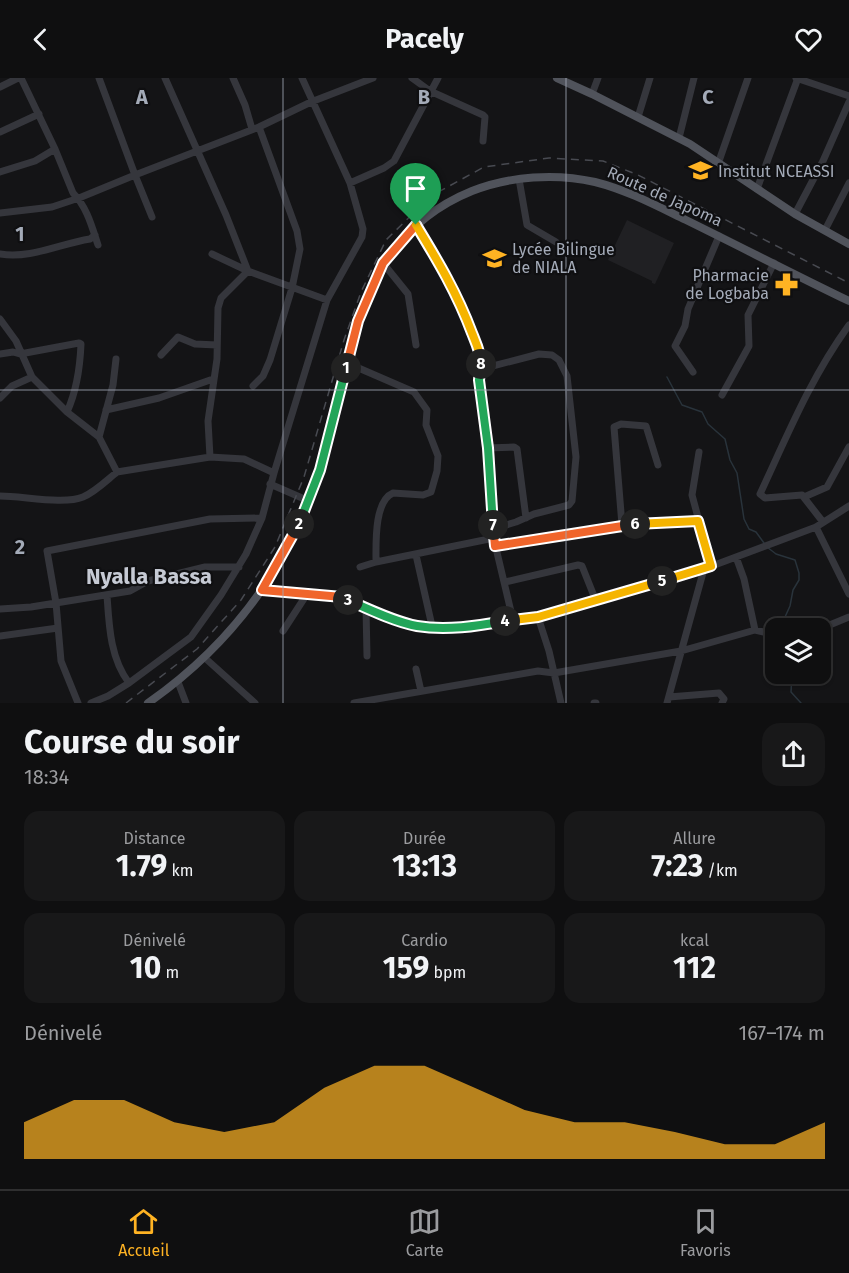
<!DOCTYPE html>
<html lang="fr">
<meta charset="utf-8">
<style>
body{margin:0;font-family:"Fira Sans",sans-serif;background:#181819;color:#f1f3f6;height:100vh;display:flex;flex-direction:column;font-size:22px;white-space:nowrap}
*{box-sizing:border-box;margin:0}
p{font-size:20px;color:#9b9c9f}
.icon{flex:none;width:33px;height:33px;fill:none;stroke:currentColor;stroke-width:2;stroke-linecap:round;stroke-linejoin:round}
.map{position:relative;height:625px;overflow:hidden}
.side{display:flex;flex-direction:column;background:#0f0f10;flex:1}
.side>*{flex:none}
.tools{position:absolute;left:765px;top:540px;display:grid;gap:12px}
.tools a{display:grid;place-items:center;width:66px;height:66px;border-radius:12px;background:#0f0f10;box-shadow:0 2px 4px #0004,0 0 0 2px #2f2f30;font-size:30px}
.pin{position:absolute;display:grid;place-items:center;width:51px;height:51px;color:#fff;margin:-62px -26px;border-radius:50% 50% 50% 0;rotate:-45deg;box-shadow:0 0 6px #0007}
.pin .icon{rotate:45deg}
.km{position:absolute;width:30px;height:30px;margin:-15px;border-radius:50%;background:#222;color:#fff;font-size:16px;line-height:30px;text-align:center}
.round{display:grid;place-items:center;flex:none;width:63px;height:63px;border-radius:18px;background:#181819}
.summary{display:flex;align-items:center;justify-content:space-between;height:102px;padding:0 24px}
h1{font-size:33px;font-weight:700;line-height:45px}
.metrics{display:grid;grid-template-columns:repeat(3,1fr);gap:9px;height:102px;padding:6px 24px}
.metrics div{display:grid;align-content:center;border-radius:15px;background:#181819;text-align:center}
.metrics b{font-size:30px;font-weight:700}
.metrics small{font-size:16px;font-weight:400}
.metrics p{font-size:16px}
.chart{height:168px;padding:12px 24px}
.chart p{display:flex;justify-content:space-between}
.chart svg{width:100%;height:108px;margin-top:6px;fill:#ffb323;opacity:.7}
header{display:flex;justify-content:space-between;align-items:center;height:78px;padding:0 24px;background:#0f0f10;font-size:27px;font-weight:700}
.tab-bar{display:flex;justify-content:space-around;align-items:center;height:84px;border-top:2px solid #2f2f30;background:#0f0f10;font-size:16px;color:#9b9c9f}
.tab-bar a{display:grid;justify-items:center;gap:3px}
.tab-bar .on{color:#ffb323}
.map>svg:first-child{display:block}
.built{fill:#202023}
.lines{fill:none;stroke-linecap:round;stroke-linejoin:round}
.stream{stroke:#29333b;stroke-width:1.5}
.minor{stroke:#35363c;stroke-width:7}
.major{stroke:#50535b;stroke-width:8}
.rail{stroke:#484a51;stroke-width:1.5;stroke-dasharray:8 6;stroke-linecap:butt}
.split-1-casing{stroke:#fff;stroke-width:12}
.split-2-casing{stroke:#fff;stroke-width:12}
.split-3-casing{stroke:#fff;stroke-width:12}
.split-4-casing{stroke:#fff;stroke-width:12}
.split-5-casing{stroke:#fff;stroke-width:12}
.split-6-casing{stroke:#fff;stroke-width:12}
.split-7-casing{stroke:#fff;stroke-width:12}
.split-8-casing{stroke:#fff;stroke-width:12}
.split-9-casing{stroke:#fff;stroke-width:12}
.split-1{stroke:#f0652b;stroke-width:8}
.split-2{stroke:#22a559;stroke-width:8}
.split-3{stroke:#f0652b;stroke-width:8}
.split-4{stroke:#22a559;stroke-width:8}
.split-5{stroke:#f5b400;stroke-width:8}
.split-6{stroke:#f5b400;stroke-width:8}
.split-7{stroke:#f0652b;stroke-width:8}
.split-8{stroke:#22a559;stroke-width:8}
.split-9{stroke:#f5b400;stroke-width:8}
.grid{fill:none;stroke:#a4abb8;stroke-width:1.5;stroke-opacity:0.55}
.labels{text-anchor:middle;stroke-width:4.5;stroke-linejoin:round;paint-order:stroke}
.poi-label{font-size:16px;fill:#a4abb8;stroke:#0f0f11;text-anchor:start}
.street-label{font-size:16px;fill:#a4abb8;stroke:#0f0f11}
.district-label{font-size:22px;font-weight:bold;fill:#c6cad4;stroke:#0f0f11}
.grid-label{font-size:20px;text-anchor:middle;font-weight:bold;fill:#a4abb8;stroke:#0f0f11;stroke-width:4.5;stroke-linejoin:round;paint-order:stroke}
</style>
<header><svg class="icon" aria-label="back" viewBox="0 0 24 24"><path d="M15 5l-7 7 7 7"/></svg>Pacely<svg class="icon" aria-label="heart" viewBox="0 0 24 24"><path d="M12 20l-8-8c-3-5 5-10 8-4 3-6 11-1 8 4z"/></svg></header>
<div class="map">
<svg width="849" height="625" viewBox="0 0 849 625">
<rect width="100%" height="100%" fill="#141416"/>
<path class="built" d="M627,142L674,165L655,206L652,205V203L608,182Z"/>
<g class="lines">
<path class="stream" d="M667,299L682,327L702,334L708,346L725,361L730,382L737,395L744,441L749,451L756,454L764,465
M767,469L776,476L795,482L799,495V502L793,512L790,528L780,550
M792,596L791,614L801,625"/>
<path class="minor" d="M21,0L55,71L73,115C87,129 92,149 98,167
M99,0L135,97L259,49L311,24L373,0
M165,0L226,137L248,193L327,222
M233,0L245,27L252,51
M412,0L430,13L483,37L485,39L483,63
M796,0L849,18
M0,9L18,0
M592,16L598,0
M638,39L650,0
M0,54L39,36
M679,60L694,0
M719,83L748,0
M0,94L35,83L55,71
M519,101L527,147L556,164
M350,105L384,90L394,83L438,0
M757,111L798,0
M0,135L52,129L79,120L135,97L152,139
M795,136L823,83L849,24
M825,152L849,105
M0,176C31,181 59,166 90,161L95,157
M383,185L408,216L416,267
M0,241L16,263L32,299L67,334L99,359L117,394L210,379L208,343L217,281L218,230L221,220L248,193L212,176
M0,276L13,274L20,276L79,265L81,266C80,290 77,312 67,334
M161,277L178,259L195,266L217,267
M347,285L414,314L427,332L426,347L438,378L437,393L431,414L423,417L393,415C374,423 376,466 376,484
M481,291L539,276L552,277L559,282L567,298L576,379L572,423L569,427L534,436L516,444L493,451
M693,294L675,268L685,248L688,231L719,158
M253,308L263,298L270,282L292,210L300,171L297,153L259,49
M722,317L749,268L748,237L774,185
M0,320L12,308L32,299
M106,332L159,320L213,301
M99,359L113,307L116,281
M487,370L514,369L517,371L526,440
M699,374L692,417L711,488
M274,395L327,222L362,159L363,151L350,105L302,0
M270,406L309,423
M0,418C23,418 64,427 83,419C95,414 107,402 117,394
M804,419L827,409L849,369
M823,444L802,417L765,420L760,416C787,358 811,299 849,247
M622,447L614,349L621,346L646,348L658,387
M816,449L849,516
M495,466L513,542
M495,468L622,447L698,443
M416,477L432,548
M736,479L744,501L755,552
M360,489L376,484L494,460L487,370L479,302L481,277L449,201L416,147
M505,504L578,487L582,488L596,523
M262,512L342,519L369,532L417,548L457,550L478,548L538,539L704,491L816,449L849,428
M107,517C109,547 110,580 129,605
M366,530L367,578
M0,531L31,529L130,513L148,503L205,489H239
M538,539L549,573L561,625
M820,551L849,539
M283,553L307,516
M0,558L58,550
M205,580L255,625
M416,591L421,613
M178,604L186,625
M669,619L719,615L724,621L722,625
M78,625L61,583L56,525L47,473L210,441L262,440
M91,625L108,618L129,605L191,559L221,517L246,476L262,440L274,395L244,381L210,379
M354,625L538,593L554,595L681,573L755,552L776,557
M594,625H596
M667,625L704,491"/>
<path class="major" d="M557,0L592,16L690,66L795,136L849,166
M148,625C221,574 274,509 308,426C355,313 338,167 472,113C510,98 556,95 595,104C627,112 657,128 686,142C741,169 795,197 849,223"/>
<path class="rail" d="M126,625L197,571L241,522L275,469L304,399L344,262L361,214L386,162L431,118L484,89L549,80L603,83L638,97L849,205"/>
</g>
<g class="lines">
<defs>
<path id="split-1" d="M346,290L358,243L383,185L416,147"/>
<path id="split-2" d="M299,446L320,392L346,290"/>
<path id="split-3" d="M299,446L262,512L342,519L348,522"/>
<path id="split-4" d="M348,522C368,531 395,544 417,548C446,553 477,548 505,543"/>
<path id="split-5" d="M505,543L538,539L662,503"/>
<path id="split-6" d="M635,446L698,443L711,488L662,503"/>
<path id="split-7" d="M493,447L495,468L635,446"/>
<path id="split-8" d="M481,286L479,302L488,370L493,447"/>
<path id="split-9" d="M416,147C438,183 457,215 472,255C476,265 481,275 481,286"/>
</defs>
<use href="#split-1" class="split-1-casing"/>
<use href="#split-2" class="split-2-casing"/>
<use href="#split-3" class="split-3-casing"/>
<use href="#split-4" class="split-4-casing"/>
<use href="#split-5" class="split-5-casing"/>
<use href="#split-6" class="split-6-casing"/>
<use href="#split-7" class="split-7-casing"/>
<use href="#split-8" class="split-8-casing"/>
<use href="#split-9" class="split-9-casing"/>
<use href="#split-1" class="split-1"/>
<use href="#split-2" class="split-2"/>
<use href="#split-3" class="split-3"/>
<use href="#split-4" class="split-4"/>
<use href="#split-5" class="split-5"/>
<use href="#split-6" class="split-6"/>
<use href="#split-7" class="split-7"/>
<use href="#split-8" class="split-8"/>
<use href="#split-9" class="split-9"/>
</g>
<path class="grid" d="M283,0V625M566,0V625M0,312H849"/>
<defs>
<symbol id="school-bare" viewBox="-9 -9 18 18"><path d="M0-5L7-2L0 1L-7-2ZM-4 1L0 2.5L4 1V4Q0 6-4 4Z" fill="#ffb323" stroke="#0f0f11" stroke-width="2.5" paint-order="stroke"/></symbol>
<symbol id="pharmacy-bare" viewBox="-9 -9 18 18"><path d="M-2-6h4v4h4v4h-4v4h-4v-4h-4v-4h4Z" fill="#ffb323" stroke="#0f0f11" stroke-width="2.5" paint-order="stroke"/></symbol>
</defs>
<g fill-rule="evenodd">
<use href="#school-bare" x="684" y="76" width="33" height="33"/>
<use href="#school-bare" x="478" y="164" width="33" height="33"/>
<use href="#pharmacy-bare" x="770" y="190" width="33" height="33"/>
</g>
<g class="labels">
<g class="poi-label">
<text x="718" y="99">Institut NCEASSI</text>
<text x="512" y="177">Lycée Bilingue<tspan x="512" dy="18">de NIALA</tspan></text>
<text x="769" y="203" text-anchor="end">Pharmacie<tspan x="769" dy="18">de Logbaba</tspan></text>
</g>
<g class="street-label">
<text transform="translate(665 118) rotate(24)" y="6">Route de Japoma</text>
</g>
<g class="district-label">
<text x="149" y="506">Nyalla Bassa</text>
</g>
</g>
<g class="grid-label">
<text x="142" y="26">A</text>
<text x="424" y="26">B</text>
<text x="708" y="26">C</text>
<text x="20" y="163">1</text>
<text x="20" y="476">2</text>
</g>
</svg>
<div class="tools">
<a><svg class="icon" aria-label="layers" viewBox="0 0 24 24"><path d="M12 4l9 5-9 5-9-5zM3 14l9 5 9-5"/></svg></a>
</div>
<div class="pin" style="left:416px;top:147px;background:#1e9e55"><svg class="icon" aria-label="arrive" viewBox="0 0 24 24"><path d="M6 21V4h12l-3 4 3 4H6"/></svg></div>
<b class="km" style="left:346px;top:290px">1</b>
<b class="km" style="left:299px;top:446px">2</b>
<b class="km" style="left:348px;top:522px">3</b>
<b class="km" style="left:505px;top:543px">4</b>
<b class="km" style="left:662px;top:503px">5</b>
<b class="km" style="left:635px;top:446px">6</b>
<b class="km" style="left:493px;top:447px">7</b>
<b class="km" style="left:481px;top:286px">8</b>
</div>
<section class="side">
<div class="summary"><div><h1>Course du soir</h1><p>18:34</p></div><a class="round"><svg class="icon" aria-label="share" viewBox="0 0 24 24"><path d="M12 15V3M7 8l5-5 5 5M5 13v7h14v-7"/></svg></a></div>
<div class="metrics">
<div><p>Distance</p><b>1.79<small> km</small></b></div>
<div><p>Durée</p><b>13:13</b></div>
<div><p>Allure</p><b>7:23<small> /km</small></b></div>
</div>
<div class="metrics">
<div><p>Dénivelé</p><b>10<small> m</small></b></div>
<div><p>Cardio</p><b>159<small> bpm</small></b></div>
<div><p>kcal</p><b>112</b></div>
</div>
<div class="chart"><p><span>Dénivelé</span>167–174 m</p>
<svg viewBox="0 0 160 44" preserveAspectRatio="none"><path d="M0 44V29L10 20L20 20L30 29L40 33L50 29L60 15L70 6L80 6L90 15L100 24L110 29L120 29L130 33L140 38L150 38L160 29V44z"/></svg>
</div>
</section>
<nav class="tab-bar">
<a class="on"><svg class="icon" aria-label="home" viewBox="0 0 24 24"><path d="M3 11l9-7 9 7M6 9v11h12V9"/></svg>Accueil</a>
<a><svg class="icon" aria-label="map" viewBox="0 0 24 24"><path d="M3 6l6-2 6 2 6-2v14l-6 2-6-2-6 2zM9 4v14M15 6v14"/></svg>Carte</a>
<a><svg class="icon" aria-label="saved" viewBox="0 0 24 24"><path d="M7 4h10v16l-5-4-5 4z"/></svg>Favoris</a>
</nav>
